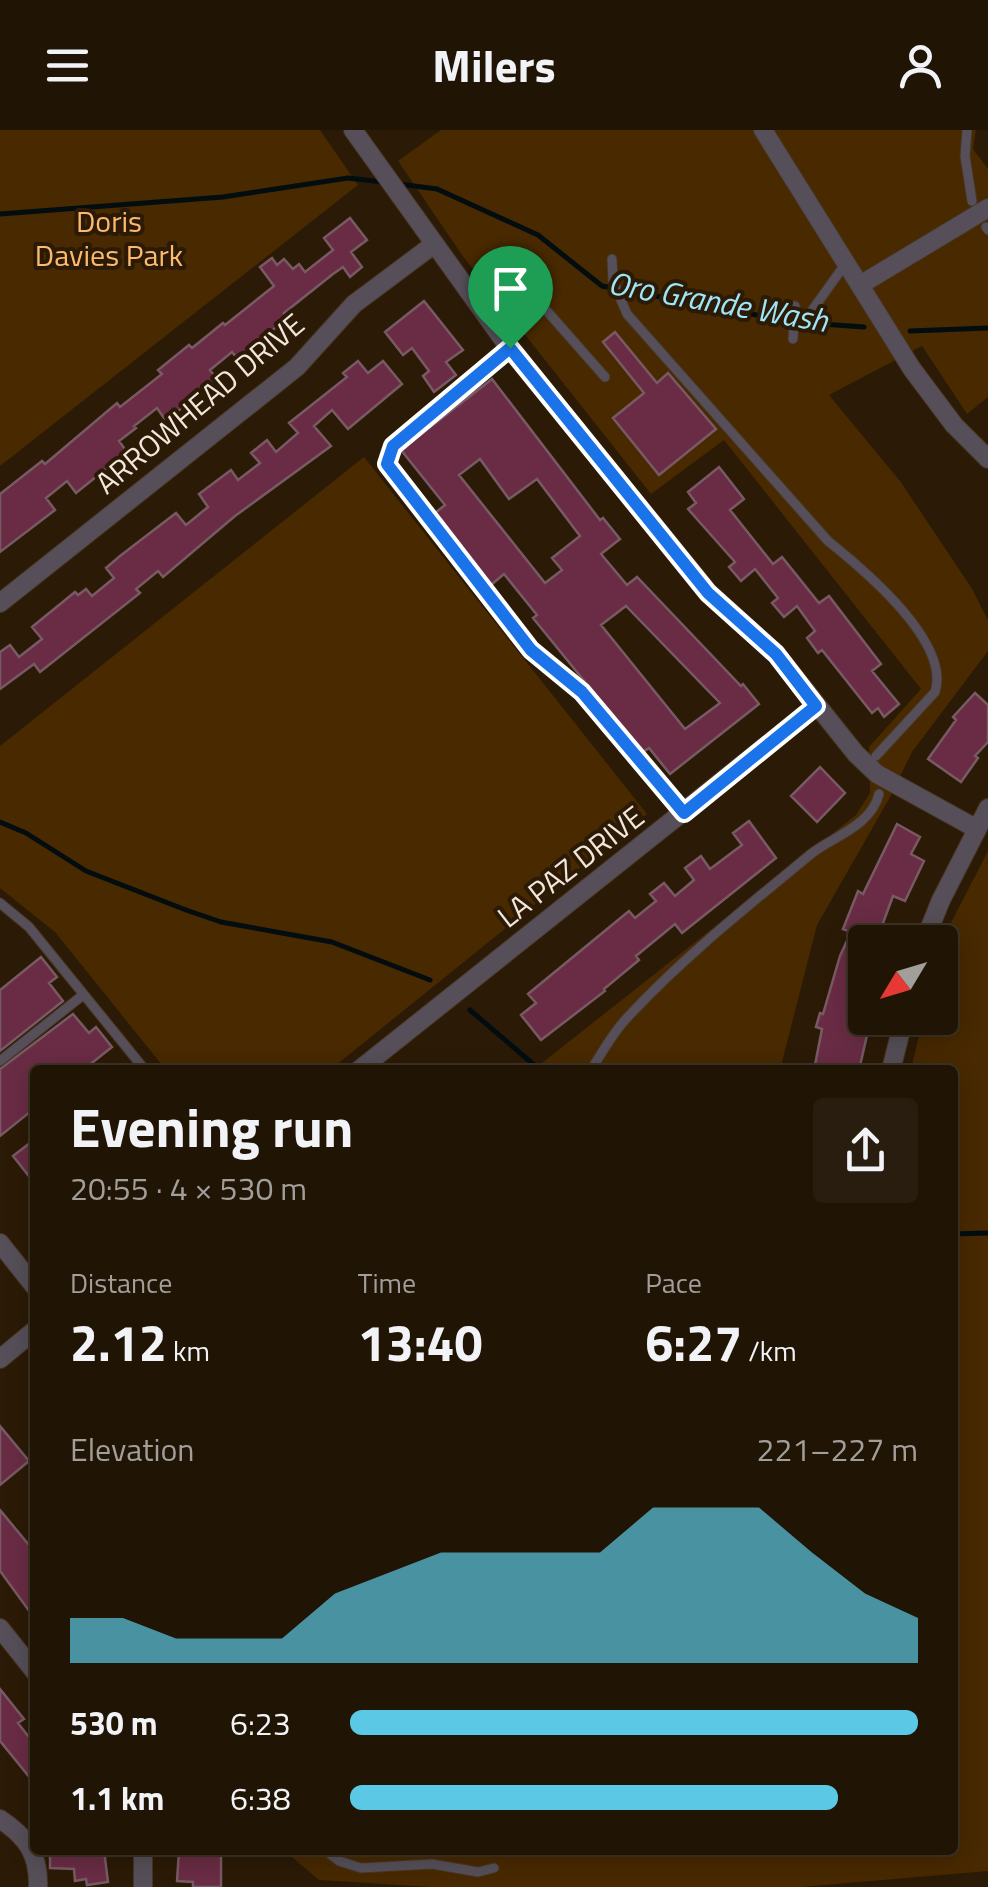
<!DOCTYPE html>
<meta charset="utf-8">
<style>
body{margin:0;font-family:"Titillium Web",sans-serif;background:#281d0e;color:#f1f3f6;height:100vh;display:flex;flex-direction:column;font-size:38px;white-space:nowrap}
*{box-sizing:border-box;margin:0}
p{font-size:32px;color:#a29e9a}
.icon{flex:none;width:55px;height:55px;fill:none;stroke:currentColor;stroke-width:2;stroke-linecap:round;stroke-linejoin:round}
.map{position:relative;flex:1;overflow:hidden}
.side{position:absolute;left:30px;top:935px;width:928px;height:790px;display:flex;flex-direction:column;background:#201404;border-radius:10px;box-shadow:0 5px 25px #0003,0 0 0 2px #3d3326}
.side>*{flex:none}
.needle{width:65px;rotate:232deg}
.fabs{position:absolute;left:848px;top:795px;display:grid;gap:20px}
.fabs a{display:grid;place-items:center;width:110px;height:110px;border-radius:10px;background:#201404;box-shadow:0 5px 25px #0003,0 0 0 2px #3d3326;font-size:50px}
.pin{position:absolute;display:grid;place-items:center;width:85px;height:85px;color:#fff;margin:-102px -42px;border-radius:50% 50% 50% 0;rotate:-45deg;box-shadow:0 0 10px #0007}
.pin .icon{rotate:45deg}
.round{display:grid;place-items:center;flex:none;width:105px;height:105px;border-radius:10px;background:#281d0e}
.head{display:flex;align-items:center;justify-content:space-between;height:170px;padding:0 40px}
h1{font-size:55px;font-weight:700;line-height:75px}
.stats{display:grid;grid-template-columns:repeat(3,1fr);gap:15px;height:170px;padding:10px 40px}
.stats div{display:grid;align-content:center}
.stats b{font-size:50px;font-weight:700}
.stats small{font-size:28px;font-weight:400}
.stats p{font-size:28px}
.chart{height:280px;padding:20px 40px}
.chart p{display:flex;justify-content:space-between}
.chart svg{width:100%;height:180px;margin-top:10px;fill:#5bc8e6;opacity:.7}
ul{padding:0 40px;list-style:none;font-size:32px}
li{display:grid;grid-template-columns:160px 120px 1fr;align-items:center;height:75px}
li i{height:25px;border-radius:12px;background:#5bc8e6}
header{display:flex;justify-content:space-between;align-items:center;height:130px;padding:0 40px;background:#201404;font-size:45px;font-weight:700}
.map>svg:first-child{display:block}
.green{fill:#482900}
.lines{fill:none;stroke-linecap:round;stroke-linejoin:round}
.stream{stroke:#030d10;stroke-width:5}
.building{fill:#692c44;stroke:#785a64;stroke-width:2.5;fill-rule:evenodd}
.service-casing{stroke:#473724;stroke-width:11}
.minor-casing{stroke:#473724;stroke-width:20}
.service{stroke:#564f59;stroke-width:9}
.minor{stroke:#564f59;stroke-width:18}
.route-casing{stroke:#fff;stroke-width:20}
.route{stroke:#1a73e8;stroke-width:12}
.labels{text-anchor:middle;stroke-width:8;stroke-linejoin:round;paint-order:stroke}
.park-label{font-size:30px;fill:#fdba6e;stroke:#2b1a06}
.street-label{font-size:30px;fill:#f3e7db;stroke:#2b1a06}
.water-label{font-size:32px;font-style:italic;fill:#a0e5f7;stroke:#2b1a06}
</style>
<header><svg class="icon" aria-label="menu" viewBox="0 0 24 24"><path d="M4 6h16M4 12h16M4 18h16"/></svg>Milers<svg class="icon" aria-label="person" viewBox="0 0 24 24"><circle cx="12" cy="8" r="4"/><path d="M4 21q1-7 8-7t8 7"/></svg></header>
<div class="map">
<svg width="988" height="1757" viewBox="0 0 988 1757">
<rect width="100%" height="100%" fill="#2b1a06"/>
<path class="green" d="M0,0H320L358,55L0,336Z
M441,0H976L973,19L988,39V267L967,284L922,216L829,265L900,351L971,457L988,490V521L912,622L889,669L817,795L780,940H533L856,685L870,663L869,617L921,559L724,310L651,364L462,125L398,31Z
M364,327L647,684L330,940H166L55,802L0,758V616Z
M988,721V1741L801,1757H431L319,1750L292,1727V1720H952V940H911L923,888H940V814Z"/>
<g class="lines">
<path class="stream" d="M399,54L437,59L538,105L602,156L794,192L864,197
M0,84L223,67L348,48L383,52
M910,201L988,198
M0,692L26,703L86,741L186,780L221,792L332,812L430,850
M470,880L540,940
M952,1104L988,1103"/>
</g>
<path class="building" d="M350,88L367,110L351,122L362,137L350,147L343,137L333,144L284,183L288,188L251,217L254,221L240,232L232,222L210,240L217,249L166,291L157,278L134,296L136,298L119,311L127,322L76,363L67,351L46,368L55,380L0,422V364L42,331L45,334L117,273L120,277L162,244L158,240L189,215L192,218L223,193L225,195L274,156L260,137L272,128L277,135L284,129L293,139L299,134L305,142L333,120L324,108Z
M424,171L463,220L446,232L456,245L434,262L423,246L429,241L412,218L403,225L385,202Z
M615,202L657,253L668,243L716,299L659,345L613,288L644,263L603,212Z
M358,231L368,243L383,231L402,254L348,299L332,280L314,296L331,316L235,386L163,447L158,441L136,459L140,463L40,542L34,534L0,559V522L10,515L19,527L42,509L32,497L75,462L78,465L86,459L92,466L114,448L106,438L120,426L176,383L186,395L208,377L199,364L231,340L238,350L260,333L251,323L267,310L276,322L298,303L289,293L347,247L343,243Z
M492,249L600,390L603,388L620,409L601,424L627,455L637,447L741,556L743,554L759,574L670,644L649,618L643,622L620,595L533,488L537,485L504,444L491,455L435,383L445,375L401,320ZM480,329L509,369L537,349L580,406L552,428L562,440L545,453L459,345ZM626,476L720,573L685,599L601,495Z
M719,337L744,369L730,380L773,434L782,427L819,473L829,466L881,534L872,541L899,574L884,587L878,578L872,583L822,520L818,523L807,508L815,501L797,476L784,487L772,473L778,468L755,439L741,451L729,437L735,432L688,379L696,373L688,362Z
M975,563L988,575V612L975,626L978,628L961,652L928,629L956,590L953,587Z
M820,637L845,663L817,692L791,666Z
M749,691L776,728L682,803L675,794L636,826L639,830L604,859L605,861L541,910L521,885L536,873L528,864L629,781L635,788L656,771L650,764L664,753L675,766L694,750L685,738L701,726L710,739L742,715L733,703Z
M897,694L920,707L911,724L924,731L905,771L893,766L876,812H865V876L858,874L851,896L868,901L859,940H814L822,899L816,897L820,883L823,884L840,826L851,802L843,799L858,761L863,764Z
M41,827L57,847L49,853L63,871L0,921V860Z
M73,884L89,903L96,897L112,917L83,940H35V978L0,1006V939Z
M35,1009V1054L13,1026Z
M0,1296L29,1331L0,1355Z
M0,1380L29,1415L35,1411V1489L0,1441Z
M0,1559L24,1589L18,1593L35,1615V1654L0,1611Z
M104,1720L108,1752L87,1755L86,1749L75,1751L74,1739L50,1738V1726Z
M179,1720H221V1757H193V1752L177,1751Z"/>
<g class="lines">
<defs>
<path id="service" d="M967,0L965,26L972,71
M986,97L988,100
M612,129L613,151L627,184L828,411C863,439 951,512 935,562L876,626
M794,192L808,186L846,133
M500,204L532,179L546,180L605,247
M793,209L795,176
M510,219L393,316L387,334L531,520L581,561L683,683
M0,773L29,797L145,940
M0,931L83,865
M591,940C602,923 612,904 626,889C681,829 748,776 811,724C834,706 871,696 879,664
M325,1720L339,1731L361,1738L432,1734L478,1742L494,1738"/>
<path id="minor" d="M353,0L510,219L709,463L776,524L856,624L877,644L977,699
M763,0L912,239L954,295L988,329
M860,155L988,78
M0,473L297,237L354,174L433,115
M924,812L941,770L988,678
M359,940L816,576
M891,940L904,888
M0,1113L35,1157
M0,1229L35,1200
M0,1498L35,1542
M0,1689C27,1707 39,1724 38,1757
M143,1757V1720"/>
</defs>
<use href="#service" class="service-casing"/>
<use href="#minor" class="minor-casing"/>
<use href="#service" class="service"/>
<use href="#minor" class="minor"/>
</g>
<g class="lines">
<defs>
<path id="route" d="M510,218L708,463L776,524L816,576L684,683L582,562L531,520L387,334L393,316Z"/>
</defs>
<use href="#route" class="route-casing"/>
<use href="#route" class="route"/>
</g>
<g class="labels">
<g class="park-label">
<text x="109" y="102">Doris<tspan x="109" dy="34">Davies Park</tspan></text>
</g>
<g class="street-label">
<text transform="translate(200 274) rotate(-40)" y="10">ARROWHEAD DRIVE</text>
<text transform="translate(571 737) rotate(-38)" y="10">LA PAZ DRIVE</text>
</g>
<g class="water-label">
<text transform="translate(718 172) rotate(10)" y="11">Oro Grande Wash</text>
</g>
</g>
</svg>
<div class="fabs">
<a><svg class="needle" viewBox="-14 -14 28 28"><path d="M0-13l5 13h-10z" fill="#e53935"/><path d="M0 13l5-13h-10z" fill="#a29e9a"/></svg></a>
</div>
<div class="pin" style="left:510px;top:218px;background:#1e9e55"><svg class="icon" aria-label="arrive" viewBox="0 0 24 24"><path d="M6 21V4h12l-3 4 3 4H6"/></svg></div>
<section class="side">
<div class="head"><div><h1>Evening run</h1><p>20:55 · 4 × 530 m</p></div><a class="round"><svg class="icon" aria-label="share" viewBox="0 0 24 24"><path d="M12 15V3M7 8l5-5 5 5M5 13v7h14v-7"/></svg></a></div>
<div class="stats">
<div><p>Distance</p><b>2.12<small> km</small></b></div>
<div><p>Time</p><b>13:40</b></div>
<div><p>Pace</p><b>6:27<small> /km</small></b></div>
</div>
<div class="chart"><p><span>Elevation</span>221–227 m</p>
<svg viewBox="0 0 160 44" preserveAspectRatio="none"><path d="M0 44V33L10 33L20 38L30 38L40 38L50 27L60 22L70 17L80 17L90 17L100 17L110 6L120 6L130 6L140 17L150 27L160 33V44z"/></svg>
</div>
<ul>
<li><b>530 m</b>6:23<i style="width:100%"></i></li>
<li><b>1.1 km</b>6:38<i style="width:86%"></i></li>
</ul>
</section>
</div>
